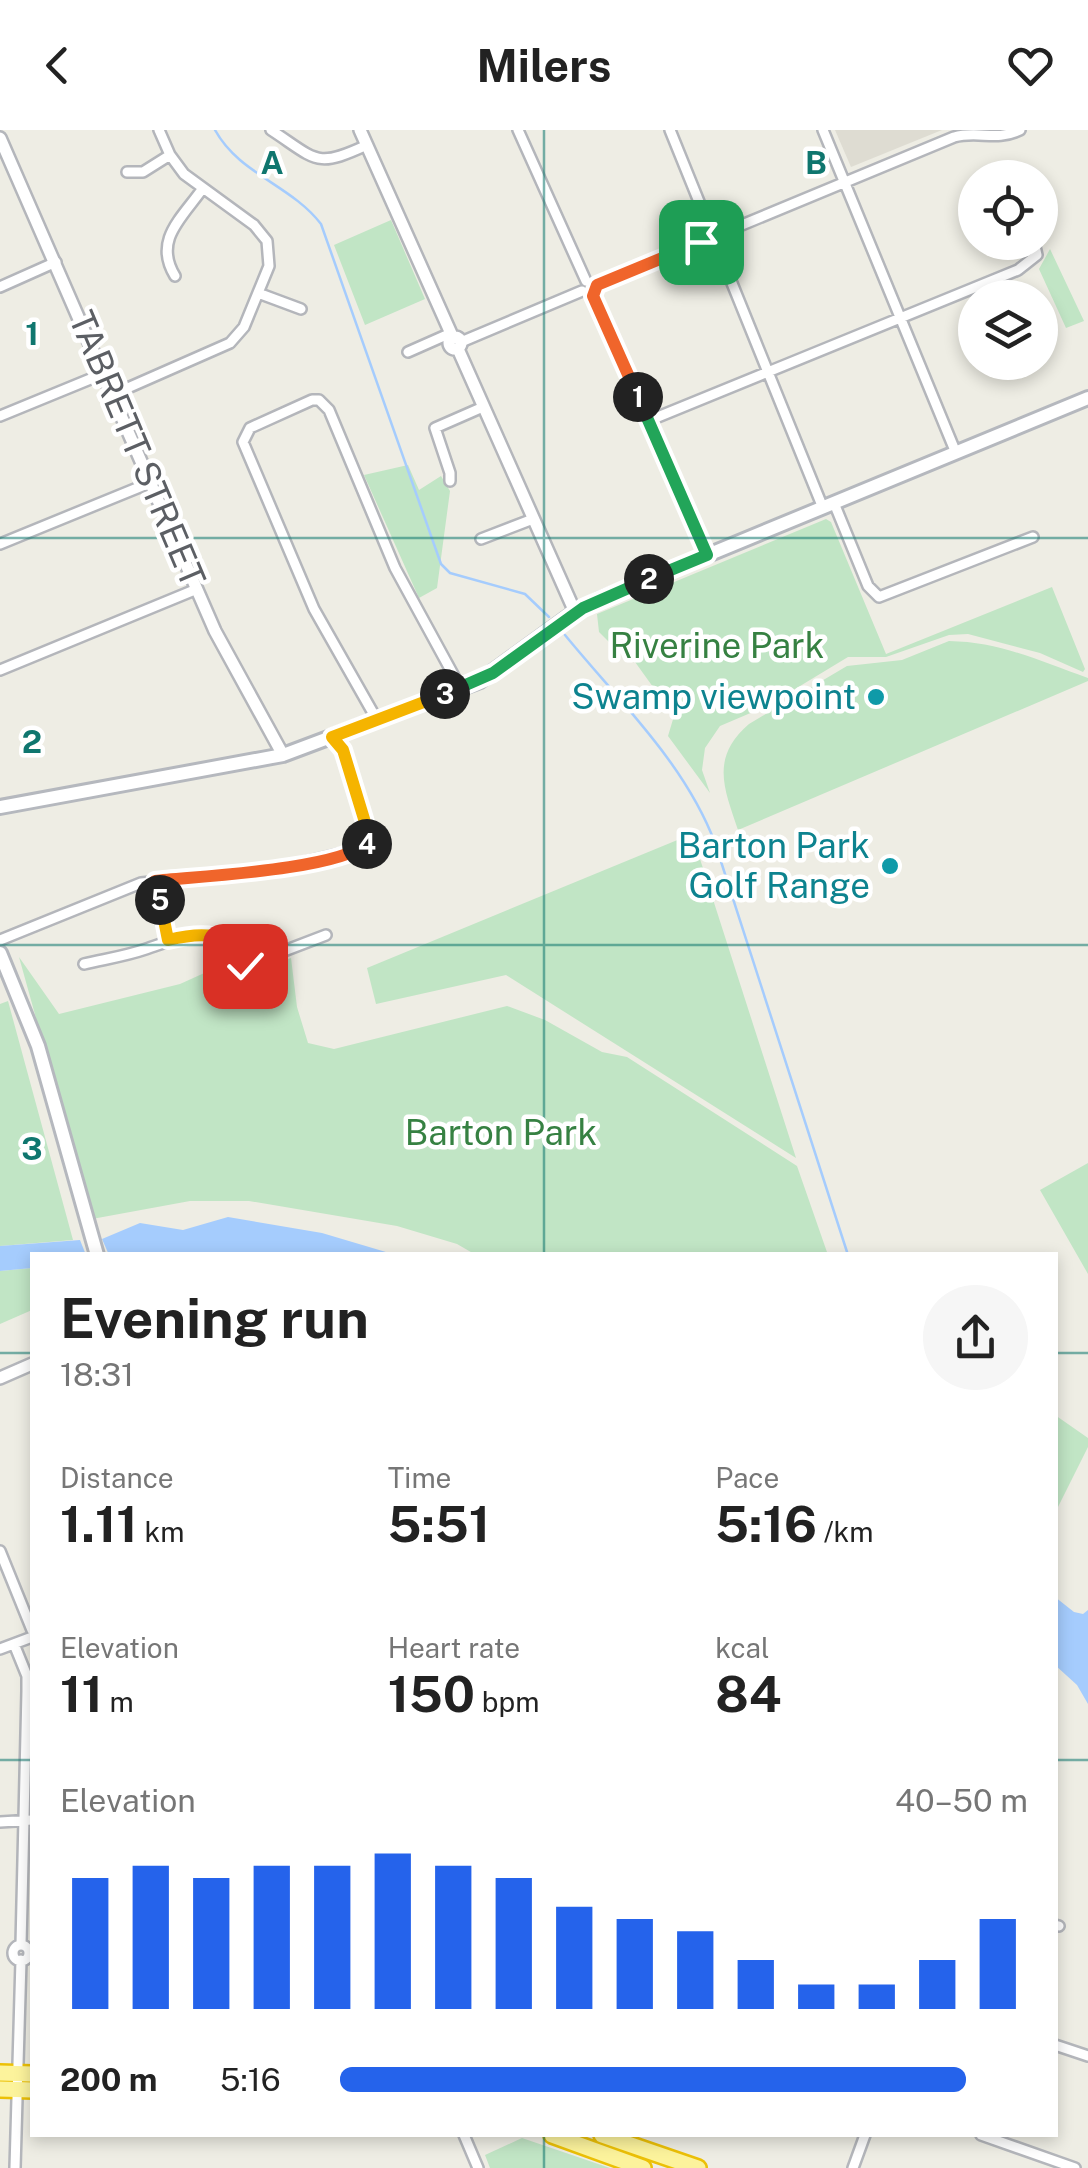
<!DOCTYPE html>
<meta charset="utf-8">
<style>
body{margin:0;font-family:"Public Sans",sans-serif;background:#f6f6f6;color:#222;height:100vh;display:flex;flex-direction:column;font-size:38px;white-space:nowrap}
*{box-sizing:border-box;margin:0}
p{font-size:32px;color:#767676}
.icon{flex:none;width:55px;height:55px;fill:none;stroke:currentColor;stroke-width:2;stroke-linecap:round;stroke-linejoin:round}
.map{position:relative;flex:1;overflow:hidden}
.drawer{position:absolute;left:30px;top:1122px;width:1028px;height:885px;display:flex;flex-direction:column;background:#fff;border-radius:0px;box-shadow:0 5px 15px #0003}
.drawer>*{flex:none}
.tools{position:absolute;left:958px;top:30px;display:grid;gap:20px}
.tools a{display:grid;place-items:center;width:100px;height:100px;border-radius:50%;background:#fff;box-shadow:0 5px 15px #0003;font-size:50px}
.pin{position:absolute;display:grid;place-items:center;width:85px;height:85px;color:#fff;margin:-42px;border-radius:20px;box-shadow:0 5px 15px #0006}
.km{position:absolute;width:50px;height:50px;margin:-25px;border-radius:50%;background:#222;color:#fff;font-size:28px;line-height:50px;text-align:center}
.round{display:grid;place-items:center;flex:none;width:105px;height:105px;border-radius:52px;background:#f6f6f6}
.head{display:flex;align-items:center;justify-content:space-between;height:170px;padding:0 30px}
h1{font-size:55px;font-weight:700;line-height:75px}
.metrics{display:grid;grid-template-columns:repeat(3,1fr);gap:15px;height:170px;padding:10px 30px}
.metrics div{display:grid;align-content:center}
.metrics b{font-size:50px;font-weight:700}
.metrics small{font-size:28px;font-weight:400}
.metrics p{font-size:28px}
.chart{height:280px;padding:20px 30px}
.chart p{display:flex;justify-content:space-between}
.chart svg{width:100%;height:180px;margin-top:10px;stroke:#2563eb;stroke-width:6}
ul{padding:0 30px;list-style:none;font-size:32px}
li{display:grid;grid-template-columns:160px 120px 1fr;align-items:center;height:75px}
li i{height:25px;border-radius:12px;background:#2563eb}
header{display:flex;justify-content:space-between;align-items:center;height:130px;padding:0 30px;background:#fff;font-size:45px;font-weight:700}
.map>svg:first-child{display:block}
.education{fill:#dedcd2}
.green{fill:#c1e5c5}
.water{fill:#a5ccfd}
.lines{fill:none;stroke-linecap:round;stroke-linejoin:round}
.stream{stroke:#a5ccfd;stroke-width:2.5}
.minor-casing{stroke:#b4b6bb;stroke-width:14}
.tertiary-casing{stroke:#b4b6bb;stroke-width:16}
.secondary-casing{stroke:#b5b8be;stroke-width:18}
.trunk-casing{stroke:#ecc006;stroke-width:20}
.minor{stroke:#fff;stroke-width:9}
.tertiary{stroke:#fff;stroke-width:11}
.secondary{stroke:#fff;stroke-width:12}
.trunk{stroke:#fcf39c;stroke-width:15}
.split-1-casing{stroke:#fff;stroke-width:20}
.split-2-casing{stroke:#fff;stroke-width:20}
.split-3-casing{stroke:#fff;stroke-width:20}
.split-4-casing{stroke:#fff;stroke-width:20}
.split-5-casing{stroke:#fff;stroke-width:20}
.split-6-casing{stroke:#fff;stroke-width:20}
.split-1{stroke:#f0652b;stroke-width:12}
.split-2{stroke:#22a559;stroke-width:12}
.split-3{stroke:#22a559;stroke-width:12}
.split-4{stroke:#f5b400;stroke-width:12}
.split-5{stroke:#f0652b;stroke-width:12}
.split-6{stroke:#f5b400;stroke-width:12}
.grid{fill:none;stroke:#0f766e;stroke-width:2.5;stroke-opacity:0.55}
.culture-dot{fill:#0f9aa8;stroke:#fff;stroke-width:4}
.labels{text-anchor:middle;stroke-width:9;stroke-linejoin:round;paint-order:stroke}
.street-label{font-size:35px;fill:#5c5f64;stroke:#fff}
.park-label{font-size:35px;fill:#368142;stroke:#fff}
.culture-label{font-size:35px;fill:#0d838f;stroke:#fff;text-anchor:end}
.grid-label{font-size:32px;text-anchor:middle;font-weight:bold;fill:#0f766e;stroke:#fff;stroke-width:9;stroke-linejoin:round;paint-order:stroke}
</style>
<header><svg class="icon" aria-label="back" viewBox="0 0 24 24"><path d="M15 5l-7 7 7 7"/></svg>Milers<svg class="icon" aria-label="heart" viewBox="0 0 24 24"><path d="M12 20l-8-8c-3-5 5-10 8-4 3-6 11-1 8 4z"/></svg></header>
<div class="map">
<svg width="1088" height="2038" viewBox="0 0 1088 2038">
<rect width="100%" height="100%" fill="#eeede4"/>
<path class="education" d="M835,0H942L851,37Z"/>
<path class="green" d="M391,90L425,169L365,195L334,115Z
M1050,119L1084,191L1066,198L1039,139Z
M408,335L419,360L441,346L450,361L437,458L419,468L364,345Z
M826,389L831,392L886,524L1052,457L1085,539L1083,542L1040,523L968,504L949,505L886,527H848L767,576L720,596L705,618L702,640L710,663L668,606L674,586L659,565L648,573L642,565L653,557L625,518L618,521L599,502L597,484Z
M949,511C1001,512 1040,531 1088,548V551L738,700C724,658 710,628 749,594L847,536L902,530Z
M692,704L796,1028L506,845L376,874L367,838Z
M19,827L59,884L180,854L233,830L243,844L291,828L297,877L308,913L334,919L507,876L545,890L602,922L627,927L797,1036L828,1125H476L457,1114L397,1096L249,1071H190L92,1089Z
M8,871L73,1110L0,1116V874Z
M1088,1033V1144L1040,1060Z
M32,1138V1180L0,1194V1141Z
M1055,1285L1088,1308V1317L1055,1383Z
M522,2008L610,2038H490L485,2025Z"/>
<path class="water" d="M228,1087L322,1103L396,1125H109L102,1109L140,1093L183,1100Z
M80,1110L86,1125H32V1138L0,1141V1116Z
M1055,1467L1074,1482L1083,1484L1088,1480V1574L1077,1555L1055,1535Z"/>
<g class="lines">
<path class="stream" d="M215,0C239,44 291,55 321,94L441,434L450,443L525,464L549,487
M565,505C618,570 685,633 715,713L848,1125"/>
<defs>
<path id="minor" d="M271,0C317,30 315,39 367,15
M518,0L586,151
M670,0L823,378
M823,0L956,323
M127,42H143L170,25
M175,146C153,110 182,88 203,58
M597,155L954,7C979,0 995,12 1020,0
M0,157L56,132
M258,163L301,179
M593,166L707,425
M461,212L582,161
M408,222L451,203
M114,264L230,213L244,197L269,136L267,111L254,95L184,44L170,25L159,0
M0,286L105,243
M648,291L1018,140L1037,125L1034,112
M450,351V343L435,298L483,277
M834,373L868,456L879,467L1033,407
M481,409L533,389
M0,414L152,352
M0,540L197,459
M377,590L314,479L243,312L250,298L312,270H319L329,280L395,438L461,559
M155,751L168,810
M0,810L141,753L275,739L360,719L366,715L368,702L343,620L333,607
M84,834C105,829 126,826 146,819C185,806 224,786 245,836L326,805
M0,1421L32,1500
M14,1514L27,1546V1561L21,1815
M0,1519L32,1507
M0,1692L32,1690
M1055,1795L1059,1796
M13 1823a8 8 0 1 1 16 0a8 8 0 1 1-16 0Z
M1055,1915L1088,1926
M464,2005L478,2038
M981,2005L1075,2038
M15,2038L21,1830
M853,2038L865,2005"/>
<path id="tertiary" d="M360,0L453,208
M0,8L215,501L283,625
M449 213a6 6 0 1 1 12 0a6 6 0 1 1-12 0Z
M458,219L575,482
M0,1248L32,1234"/>
<path id="secondary" d="M0,677L283,625L480,551L575,482L601,469L1088,268
M0,823L38,916L97,1125"/>
<path id="trunk" d="M0,1943L32,1944
M0,1959L32,1960
M552,2005L643,2038
M602,2005L698,2038"/>
</defs>
<use href="#minor" class="minor-casing"/>
<use href="#tertiary" class="tertiary-casing"/>
<use href="#secondary" class="secondary-casing"/>
<use href="#trunk" class="trunk-casing"/>
<use href="#minor" class="minor"/>
<use href="#tertiary" class="tertiary"/>
<use href="#secondary" class="secondary"/>
<use href="#trunk" class="trunk"/>
</g>
<g class="lines">
<defs>
<path id="split-1" d="M638,267L593,166L597,155L701,112"/>
<path id="split-2" d="M638,267L707,425L649,449"/>
<path id="split-3" d="M445,564L493,543L583,478L649,449"/>
<path id="split-4" d="M367,714L368,702L343,620L332,607L445,564"/>
<path id="split-5" d="M160,770L155,751C201,746 334,740 367,714"/>
<path id="split-6" d="M160,770L168,810C202,802 230,800 245,836"/>
</defs>
<use href="#split-1" class="split-1-casing"/>
<use href="#split-2" class="split-2-casing"/>
<use href="#split-3" class="split-3-casing"/>
<use href="#split-4" class="split-4-casing"/>
<use href="#split-5" class="split-5-casing"/>
<use href="#split-6" class="split-6-casing"/>
<use href="#split-1" class="split-1"/>
<use href="#split-2" class="split-2"/>
<use href="#split-3" class="split-3"/>
<use href="#split-4" class="split-4"/>
<use href="#split-5" class="split-5"/>
<use href="#split-6" class="split-6"/>
</g>
<path class="grid" d="M544,0V1125M0,408H1088M0,815H1088M0,1223H32M1055,1223H1088M0,1630H32M1055,1630H1088M544,2005V2038"/>
<g class="culture-dot">
<circle cx="876" cy="567" r="10"/>
<circle cx="890" cy="736" r="10"/>
</g>
<g class="labels">
<g class="street-label">
<text transform="translate(137 319) rotate(67)" y="12">TABRETT STREET</text>
</g>
<g class="park-label">
<text x="717" y="528">Riverine Park</text>
<text x="501" y="1015">Barton Park</text>
</g>
<g class="culture-label">
<text x="856" y="579">Swamp viewpoint</text>
<text x="870" y="728">Barton Park<tspan x="870" dy="40">Golf Range</tspan></text>
</g>
</g>
<g class="grid-label">
<text x="272" y="44">A</text>
<text x="816" y="44">B</text>
<text x="32" y="215">1</text>
<text x="32" y="623">2</text>
<text x="32" y="1030">3</text>
</g>
</svg>
<div class="tools">
<a><svg class="icon" aria-label="locate" viewBox="0 0 24 24"><circle cx="12" cy="12" r="6"/><path d="M12 2v4M12 18v4M2 12h4M18 12h4"/></svg></a>
<a><svg class="icon" aria-label="layers" viewBox="0 0 24 24"><path d="M12 4l9 5-9 5-9-5zM3 14l9 5 9-5"/></svg></a>
</div>
<div class="pin" style="left:701px;top:112px;background:#1e9e55"><svg class="icon" aria-label="arrive" viewBox="0 0 24 24"><path d="M6 21V4h12l-3 4 3 4H6"/></svg></div>
<div class="pin" style="left:245px;top:836px;background:#d93025"><svg class="icon" aria-label="check" viewBox="0 0 24 24"><path d="M5 12l5 5 9-10"/></svg></div>
<b class="km" style="left:638px;top:267px">1</b>
<b class="km" style="left:649px;top:449px">2</b>
<b class="km" style="left:445px;top:564px">3</b>
<b class="km" style="left:367px;top:714px">4</b>
<b class="km" style="left:160px;top:770px">5</b>
<section class="drawer">
<div class="head"><div><h1>Evening run</h1><p>18:31</p></div><a class="round"><svg class="icon" aria-label="share" viewBox="0 0 24 24"><path d="M12 15V3M7 8l5-5 5 5M5 13v7h14v-7"/></svg></a></div>
<div class="metrics">
<div><p>Distance</p><b>1.11<small> km</small></b></div>
<div><p>Time</p><b>5:51</b></div>
<div><p>Pace</p><b>5:16<small> /km</small></b></div>
</div>
<div class="metrics">
<div><p>Elevation</p><b>11<small> m</small></b></div>
<div><p>Heart rate</p><b>150<small> bpm</small></b></div>
<div><p>kcal</p><b>84</b></div>
</div>
<div class="chart"><p><span>Elevation</span>40–50 m</p>
<svg viewBox="0 0 160 44" preserveAspectRatio="none"><path d="M5 44V12M15 44V9M25 44V12M35 44V9M45 44V9M55 44V6M65 44V9M75 44V12M85 44V19M95 44V22M105 44V25M115 44V32M125 44V38M135 44V38M145 44V32M155 44V22"/></svg>
</div>
<ul>
<li><b>200 m</b>5:16<i style="width:91%"></i></li>
</ul>
</section>
</div>
